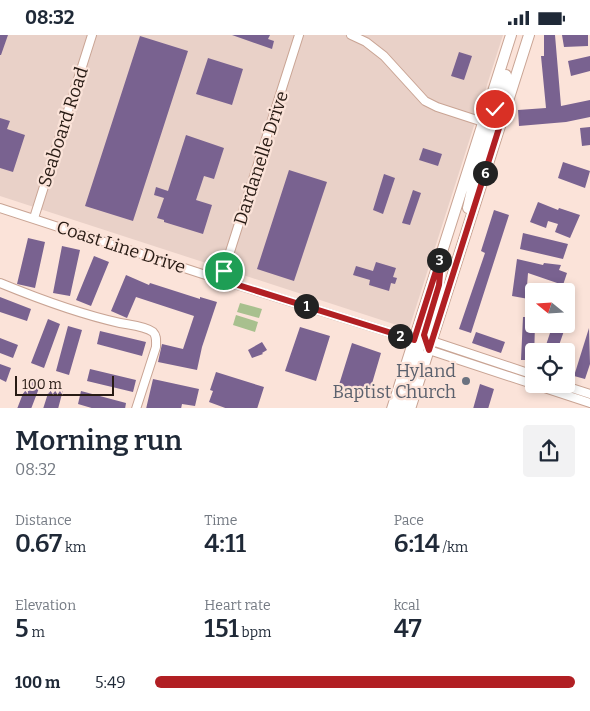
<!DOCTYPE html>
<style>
body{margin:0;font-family:Bitter,serif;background:#f2f2f3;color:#1f2937;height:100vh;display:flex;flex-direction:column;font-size:19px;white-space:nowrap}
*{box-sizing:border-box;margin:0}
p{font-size:16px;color:#747a83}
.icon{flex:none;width:28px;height:28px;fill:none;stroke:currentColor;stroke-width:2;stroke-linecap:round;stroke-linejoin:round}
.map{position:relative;height:373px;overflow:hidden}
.panel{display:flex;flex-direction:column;background:#fff;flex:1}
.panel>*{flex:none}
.needle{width:32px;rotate:288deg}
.buttons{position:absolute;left:525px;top:248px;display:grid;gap:10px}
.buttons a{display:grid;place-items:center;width:50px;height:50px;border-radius:5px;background:#fff;box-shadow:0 2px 8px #0003;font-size:25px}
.scale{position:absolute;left:15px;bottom:12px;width:99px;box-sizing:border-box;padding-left:5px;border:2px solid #281b14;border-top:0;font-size:14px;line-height:18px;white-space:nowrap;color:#281b14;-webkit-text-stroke:4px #fbe3d9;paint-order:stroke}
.pin{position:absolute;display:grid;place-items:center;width:42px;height:42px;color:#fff;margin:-21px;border:2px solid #fff;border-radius:50%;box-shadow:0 1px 5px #0007}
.km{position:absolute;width:25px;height:25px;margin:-12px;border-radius:50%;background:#222;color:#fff;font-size:14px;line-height:25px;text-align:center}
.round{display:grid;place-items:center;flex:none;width:52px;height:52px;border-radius:5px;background:#f2f2f3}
.summary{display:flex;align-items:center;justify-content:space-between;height:85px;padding:0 15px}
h1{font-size:28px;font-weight:600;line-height:38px}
.figures{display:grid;grid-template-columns:repeat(3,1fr);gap:8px;height:85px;padding:5px 15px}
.figures div{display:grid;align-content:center}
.figures b{font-size:25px;font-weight:600}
.figures small{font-size:14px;font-weight:400}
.figures p{font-size:14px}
ul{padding:0 15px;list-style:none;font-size:16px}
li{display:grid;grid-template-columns:80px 60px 1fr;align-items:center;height:38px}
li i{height:12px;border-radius:6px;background:#b11f23}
.status{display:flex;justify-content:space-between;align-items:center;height:35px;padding:0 25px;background:#fff;direction:ltr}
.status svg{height:14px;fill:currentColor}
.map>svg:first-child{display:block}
.industrial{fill:#e9d1c8}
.green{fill:#a8c08e}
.building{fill:#796290}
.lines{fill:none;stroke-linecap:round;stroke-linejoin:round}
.minor-casing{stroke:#c9a494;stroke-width:10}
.major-casing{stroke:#c9a494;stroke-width:12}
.minor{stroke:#fff;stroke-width:8}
.major{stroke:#fff;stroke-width:10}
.route-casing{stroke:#fff;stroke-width:10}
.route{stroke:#b11f23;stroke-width:6}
.worship-dot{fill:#6b7280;stroke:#fbe3d9;stroke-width:2}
.labels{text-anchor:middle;stroke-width:4.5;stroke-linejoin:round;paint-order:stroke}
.street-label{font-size:18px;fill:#281b14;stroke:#fbe3d9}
.worship-label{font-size:18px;fill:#5b616d;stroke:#fbe3d9;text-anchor:end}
</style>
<div class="status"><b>08:32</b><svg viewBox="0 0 49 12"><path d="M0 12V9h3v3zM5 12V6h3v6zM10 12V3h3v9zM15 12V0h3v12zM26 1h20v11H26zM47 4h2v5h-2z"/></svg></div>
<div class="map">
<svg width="590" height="374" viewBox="0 0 590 374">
<rect width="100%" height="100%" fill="#fbe3d9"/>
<path class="industrial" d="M0,0H503L409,294L0,161Z"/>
<path class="green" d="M240,268L262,274L259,283L237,277Z
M236,280L258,287L255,297L233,290Z"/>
<path class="building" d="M0,0H8L1,20H0Z
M232,0H270L268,4L274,6L272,14Z
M544,0H555L561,71L590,65V82L566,87L519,91L518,75L546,73L541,21H544Z
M562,0H588V11L564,12Z
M140,1L188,16L133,186L85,171Z
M459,17L472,21L464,45L451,41Z
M590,21V36L571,41L568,26Z
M208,23L243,34L232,70L196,59Z
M0,83L10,86L7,94L25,100L13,137L0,133Z
M590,92V110L582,111L580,93Z
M186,100L224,113L214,144L204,141L196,165L212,170L203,199L164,187V185L157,183L164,163L154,160L156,152L168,156Z
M423,113L442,119L438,131L419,125Z
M563,127L590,136L585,153L558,143Z
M289,135L327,147L294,246L257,234Z
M384,139L395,143L383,179L373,175Z
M413,155L421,158L410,190L402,188Z
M538,167L558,175L559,173L580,180L570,203L555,197L558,189L548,186L546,193L530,187Z
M494,175L509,180L471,298L459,294L485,218L481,216Z
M523,198L568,209L563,224L520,214Z
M28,203L45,207L35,253L17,249Z
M62,211L80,215L70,261L53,258Z
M94,221L109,227L91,271L76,265Z
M517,224L543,230L544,228L561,230L559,235L567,238L563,250L528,238L527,251L534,252V265L512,261Z
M376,227L396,233L393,242L397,243L395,249L391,248L389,256L369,250L370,245L353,240L356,231L373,236Z
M126,240L149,250L150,248L200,264V262L217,267L202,312L197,335L158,327L162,309L183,314L194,281L136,262L127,283L111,276Z
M0,262L31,274L27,286L0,277Z
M523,282H534V289H535L534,325H521Z
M48,284L60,289L44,333L31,328Z
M553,289L565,293L557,316H544Z
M68,291L82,295L69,340L56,336Z
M300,292L330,301L316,346L285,336Z
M589,293L590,329L585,344L574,341Z
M100,296L146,307L142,321L97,309Z
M476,297L505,307L501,318L472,308Z
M0,303L18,310L13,323L0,318Z
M262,307L267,315L262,318L263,319L252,323L248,315Z
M352,308L381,318L368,362L338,353Z
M0,329L11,333L6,347L0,344Z
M90,334L136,345L133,357L87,346Z
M216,337L264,352L257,374H228L209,367L213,356L210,355Z
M29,343L41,348L31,374H17Z
M153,344L199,354L195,371L182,369L181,374H146Z
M480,349L494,354L488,374H473Z
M50,352L63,355L58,374H43Z
M81,356L126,368L125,374H95L78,369Z"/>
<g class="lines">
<defs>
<path id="minor" d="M351,0L366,7L384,21L425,66L437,72L483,87
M0,173L221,245L414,305
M34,183L92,0
M221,245L299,0
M0,248C39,264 79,279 120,288C130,290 145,291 153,297C157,301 156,306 156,312L136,374
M432,306L534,340
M429,315L590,368
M559,349L590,359"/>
<path id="major" d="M500,90L494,79L506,40
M468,173L472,155L490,99L488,92L483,87
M429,282L423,301L429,315
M392,374L511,0
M402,374L418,324V310L414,305
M410,374L529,0"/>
</defs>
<use href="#minor" class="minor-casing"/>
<use href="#major" class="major-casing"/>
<use href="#minor" class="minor"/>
<use href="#major" class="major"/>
</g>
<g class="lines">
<defs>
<path id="route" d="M224,236L222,245L414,305L442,217L439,250L424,300L429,315L500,90L494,79L495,74"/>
</defs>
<use href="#route" class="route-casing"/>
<use href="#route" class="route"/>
</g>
<circle class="worship-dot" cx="466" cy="346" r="5"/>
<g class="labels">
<g class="street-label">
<text transform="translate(63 92) rotate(-72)" y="6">Seaboard Road</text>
<text transform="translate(261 123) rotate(-72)" y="6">Dardanelle Drive</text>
<text transform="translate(121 212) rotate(18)" y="6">Coast Line Drive</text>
</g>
<g class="worship-label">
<text x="456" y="342">Hyland<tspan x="456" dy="21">Baptist Church</tspan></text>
</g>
</g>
</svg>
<div class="buttons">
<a><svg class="needle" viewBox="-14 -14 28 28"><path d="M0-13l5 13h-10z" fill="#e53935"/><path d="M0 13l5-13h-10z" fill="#747a83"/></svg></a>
<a><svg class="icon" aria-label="locate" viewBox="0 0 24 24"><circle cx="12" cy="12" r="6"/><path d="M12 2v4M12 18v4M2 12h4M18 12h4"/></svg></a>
</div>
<div class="scale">100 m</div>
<div class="pin" style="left:224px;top:236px;background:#1e9e55"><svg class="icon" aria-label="arrive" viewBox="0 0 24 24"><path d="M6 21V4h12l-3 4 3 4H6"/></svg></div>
<div class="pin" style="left:495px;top:74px;background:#d93025"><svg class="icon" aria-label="check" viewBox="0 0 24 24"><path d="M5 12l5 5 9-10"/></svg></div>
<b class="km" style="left:306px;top:271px">1</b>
<b class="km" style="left:400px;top:301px">2</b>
<b class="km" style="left:439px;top:225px">3</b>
<b class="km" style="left:485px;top:138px">6</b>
</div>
<section class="panel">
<div class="summary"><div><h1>Morning run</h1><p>08:32</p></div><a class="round"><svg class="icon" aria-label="share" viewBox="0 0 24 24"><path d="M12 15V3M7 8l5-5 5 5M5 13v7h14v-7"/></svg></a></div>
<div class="figures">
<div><p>Distance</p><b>0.67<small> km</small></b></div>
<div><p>Time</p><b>4:11</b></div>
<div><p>Pace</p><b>6:14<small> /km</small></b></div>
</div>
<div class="figures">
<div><p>Elevation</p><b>5<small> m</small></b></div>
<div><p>Heart rate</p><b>151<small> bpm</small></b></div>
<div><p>kcal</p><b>47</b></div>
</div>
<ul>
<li><b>100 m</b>5:49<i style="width:100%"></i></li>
</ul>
</section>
